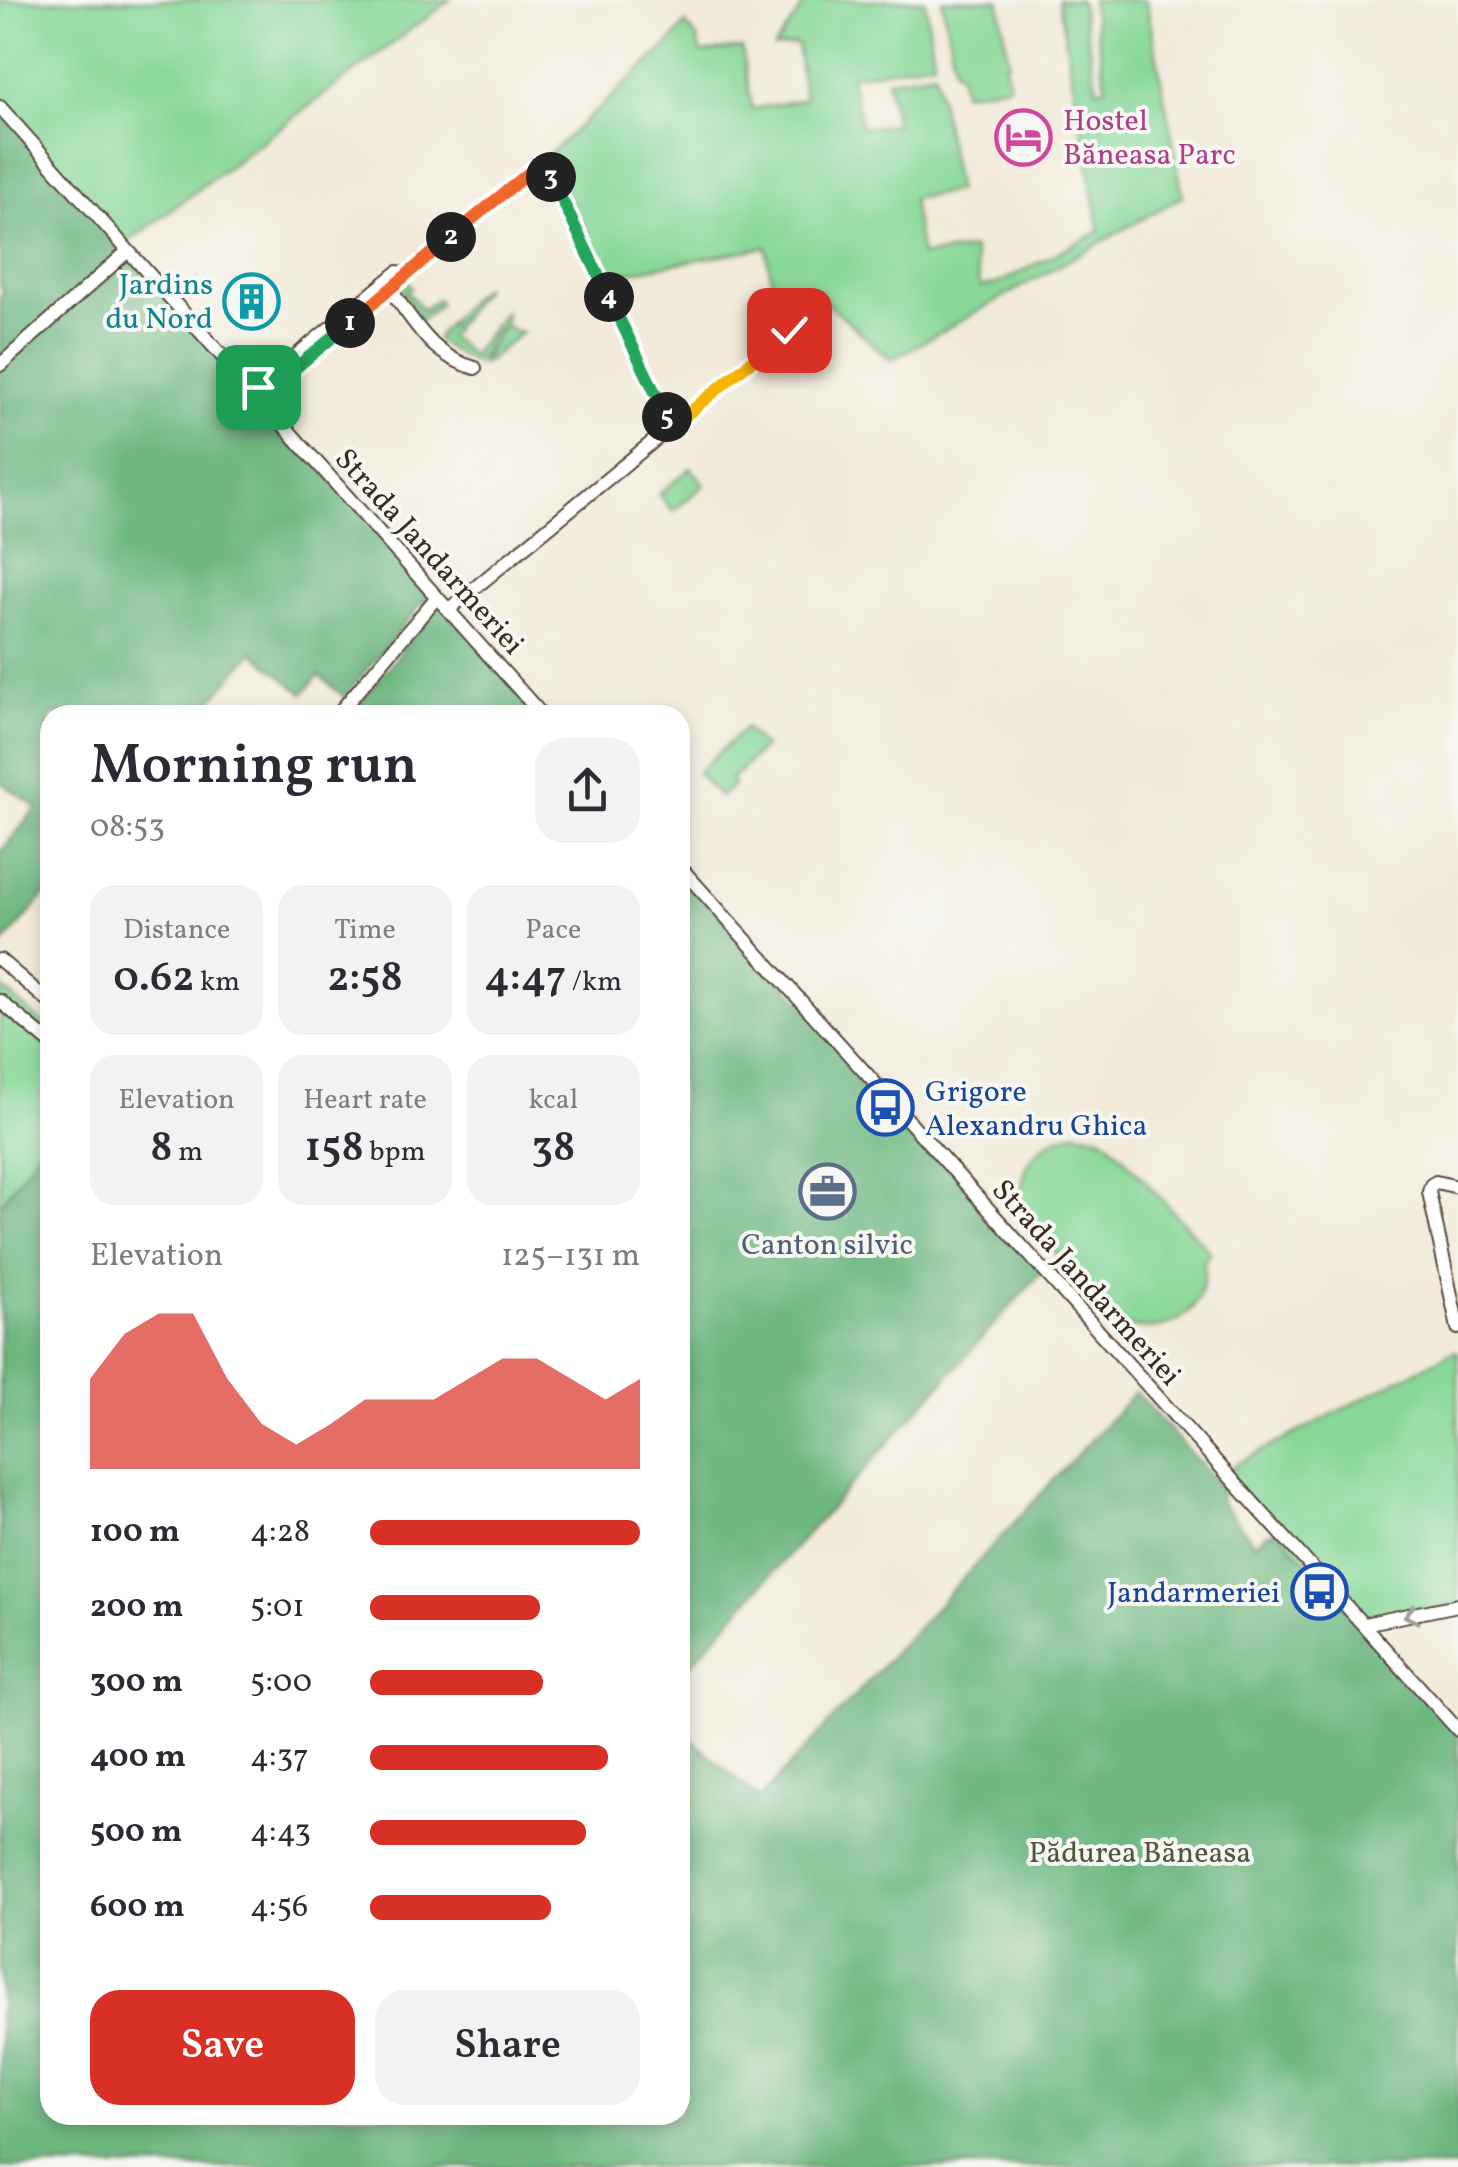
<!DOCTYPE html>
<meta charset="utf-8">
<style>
body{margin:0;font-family:Vollkorn,serif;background:#f2f2f3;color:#2b2b33;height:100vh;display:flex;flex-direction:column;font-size:38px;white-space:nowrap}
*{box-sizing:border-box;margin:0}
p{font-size:32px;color:#7c7c81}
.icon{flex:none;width:55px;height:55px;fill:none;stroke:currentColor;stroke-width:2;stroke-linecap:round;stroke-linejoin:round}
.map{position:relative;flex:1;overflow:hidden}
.details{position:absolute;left:40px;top:705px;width:650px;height:1420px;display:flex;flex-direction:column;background:#fff;border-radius:30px;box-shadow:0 5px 15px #0003}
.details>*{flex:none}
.pin{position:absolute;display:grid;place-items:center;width:85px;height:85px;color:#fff;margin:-42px;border-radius:20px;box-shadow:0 5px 15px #0006}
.km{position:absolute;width:50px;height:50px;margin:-25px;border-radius:50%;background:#222;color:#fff;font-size:28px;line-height:50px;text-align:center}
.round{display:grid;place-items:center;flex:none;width:105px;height:105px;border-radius:30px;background:#f2f2f3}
.head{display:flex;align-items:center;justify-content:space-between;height:170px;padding:0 50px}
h1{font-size:55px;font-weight:600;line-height:75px}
.metrics{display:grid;grid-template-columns:repeat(3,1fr);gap:15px;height:170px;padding:10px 50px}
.metrics div{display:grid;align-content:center;border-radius:25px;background:#f2f2f3;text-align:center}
.metrics b{font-size:42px;font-weight:600}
.metrics small{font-size:28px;font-weight:400}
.metrics p{font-size:28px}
.chart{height:280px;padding:20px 50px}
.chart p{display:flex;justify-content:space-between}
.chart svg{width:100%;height:180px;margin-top:10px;fill:#d93025;opacity:.7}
.action{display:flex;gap:20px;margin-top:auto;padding:20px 50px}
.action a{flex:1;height:115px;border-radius:30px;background:#d93025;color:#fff;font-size:40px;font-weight:600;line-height:115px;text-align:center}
.action a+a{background:#f2f2f3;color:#2b2b33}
ul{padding:0 50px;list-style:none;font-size:32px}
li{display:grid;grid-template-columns:160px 120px 1fr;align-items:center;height:75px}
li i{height:25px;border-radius:12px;background:#d93025}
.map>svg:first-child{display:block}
.green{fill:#88d898;stroke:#62815b;stroke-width:2.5}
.forest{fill:#6eb880;stroke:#54714f;stroke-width:2.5}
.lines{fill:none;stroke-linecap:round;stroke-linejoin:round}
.minor-casing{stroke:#56473a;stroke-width:16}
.minor{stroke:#fff;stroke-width:12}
.oneway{stroke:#a79f9a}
.split-1-casing{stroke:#fff;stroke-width:20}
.split-2-casing{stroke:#fff;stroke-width:20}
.split-3-casing{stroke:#fff;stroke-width:20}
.split-4-casing{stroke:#fff;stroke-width:20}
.split-5-casing{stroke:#fff;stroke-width:20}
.split-6-casing{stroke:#fff;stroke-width:20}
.split-7-casing{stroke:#fff;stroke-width:20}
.split-1{stroke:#22a559;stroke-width:12}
.split-2{stroke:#f0652b;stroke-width:12}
.split-3{stroke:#f0652b;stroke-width:12}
.split-4{stroke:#22a559;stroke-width:12}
.split-5{stroke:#22a559;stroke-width:12}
.split-6{stroke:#f5b400;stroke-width:12}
.split-7{stroke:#f5b400;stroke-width:12}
.labels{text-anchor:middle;stroke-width:8;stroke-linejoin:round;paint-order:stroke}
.hotel-label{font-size:30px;fill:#b23c85;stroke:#f6f6f2;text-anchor:start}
.culture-label{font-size:30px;fill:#0d838f;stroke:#f6f6f2;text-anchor:end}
.street-label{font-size:30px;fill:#3b2a1e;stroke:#f6f6f2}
.transit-label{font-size:30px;fill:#164399;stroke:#f6f6f2;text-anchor:start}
.service-label{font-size:30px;fill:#4e5e75;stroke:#f6f6f2}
.park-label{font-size:30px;fill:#4e563c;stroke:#f6f6f2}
</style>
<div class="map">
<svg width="1458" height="2167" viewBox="0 0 1458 2167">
<rect width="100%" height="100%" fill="#f6f6f2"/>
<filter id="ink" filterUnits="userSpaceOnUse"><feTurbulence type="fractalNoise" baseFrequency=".01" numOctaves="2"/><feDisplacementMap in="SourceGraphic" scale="20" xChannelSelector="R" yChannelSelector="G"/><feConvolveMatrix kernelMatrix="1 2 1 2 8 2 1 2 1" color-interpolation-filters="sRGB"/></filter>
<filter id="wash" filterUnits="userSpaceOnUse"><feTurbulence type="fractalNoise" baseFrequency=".0048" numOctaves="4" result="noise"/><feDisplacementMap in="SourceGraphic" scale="40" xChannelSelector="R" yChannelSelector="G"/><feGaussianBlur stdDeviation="2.25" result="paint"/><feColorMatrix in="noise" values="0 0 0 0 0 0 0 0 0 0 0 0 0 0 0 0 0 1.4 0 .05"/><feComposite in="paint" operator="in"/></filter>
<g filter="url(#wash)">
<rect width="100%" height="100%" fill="#f2ebd9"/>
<path class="green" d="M0,0H450L123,246L0,107Z
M807,0H925L934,61L851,76L861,128L895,124L887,80L935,72L957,191L912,199L921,256L973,249L980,287L997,284L1100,231L1058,0H1080L1097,89L1106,87L1091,0H1146L1183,196L891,360L821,297L779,333L766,247L607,276L547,156L668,45L686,24L698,40L701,53L742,48L752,109L805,99L797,44L774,48Z
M942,0H999L1009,62L1005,63L1009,85L963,93L959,71H955Z
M407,281L412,287L407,291L423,310L437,299L440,304L420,321L399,287Z
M484,287L448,336L472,355L505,311L506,321L492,336L482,357L474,362L449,349L437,340L438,336C454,319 465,300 484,287Z
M506,326L514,331L522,332L485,363L479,364C491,354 491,337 506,326Z
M691,468L705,484L673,511L659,494Z
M745,728L764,747L731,779L734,784L720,797L697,773Z
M0,987L50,1029V1135L0,1205Z
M1077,1132L1100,1136L1109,1142L1211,1253L1204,1261C1207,1295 1192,1321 1156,1328C1145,1330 1134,1326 1122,1327L1012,1204C1022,1194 1021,1189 1024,1176C1031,1150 1052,1137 1077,1132Z
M1454,1351L1458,1352V1605L1364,1624L1228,1477L1235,1465Z"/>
<path class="forest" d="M0,107L543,715H363L356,708L434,610L425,600L344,697L319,675L303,694L253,652L199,715H50V889L0,948V853L37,807L0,782V296L4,291L0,286Z
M680,867L1043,1270L680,1676Z
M50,1135V2115H680V1729L759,1799L1135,1392L1222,1488L1220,1501L1255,1544L1267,1534L1278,1531L1458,1730V2167H0V1205Z"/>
</g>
<g filter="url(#ink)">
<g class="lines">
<defs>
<path id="minor" d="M0,107L542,715
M390,290C417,324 430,355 475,368
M0,365L128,251
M253,391L398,272
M259,398C351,322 440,244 532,169L545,165L672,427
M448,610L819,305
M337,715L437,597
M680,867L1458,1730
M0,960L48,1001L50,999
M0,1001L50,1043
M1458,1187L1436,1182L1431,1185L1429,1192L1458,1328
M1364,1624L1458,1605"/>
</defs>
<use href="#minor" class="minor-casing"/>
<use href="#minor" class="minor"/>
</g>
<defs><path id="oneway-chevron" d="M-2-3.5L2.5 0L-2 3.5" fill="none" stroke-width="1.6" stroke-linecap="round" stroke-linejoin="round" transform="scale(2.5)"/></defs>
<use class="oneway" href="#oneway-chevron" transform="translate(1411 1615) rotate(168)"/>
</g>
<g class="lines" filter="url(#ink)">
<defs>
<path id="split-1" d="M258,387L253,391L259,398L350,323"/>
<path id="split-2" d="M350,323L451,237"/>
<path id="split-3" d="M451,237L538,165L545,164L551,177"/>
<path id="split-4" d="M551,177L609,297"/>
<path id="split-5" d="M609,297L667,417"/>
<path id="split-6" d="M667,417L672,427L766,349"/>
<path id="split-7" d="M766,349L789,330"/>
</defs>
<use href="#split-1" class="split-1-casing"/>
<use href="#split-2" class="split-2-casing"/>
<use href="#split-3" class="split-3-casing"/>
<use href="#split-4" class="split-4-casing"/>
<use href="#split-5" class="split-5-casing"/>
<use href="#split-6" class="split-6-casing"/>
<use href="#split-7" class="split-7-casing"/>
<use href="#split-1" class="split-1"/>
<use href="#split-2" class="split-2"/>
<use href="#split-3" class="split-3"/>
<use href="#split-4" class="split-4"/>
<use href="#split-5" class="split-5"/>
<use href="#split-6" class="split-6"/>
<use href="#split-7" class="split-7"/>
</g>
<defs>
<symbol id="hotel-ring" viewBox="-11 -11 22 22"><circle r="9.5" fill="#f6f6f2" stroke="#d1479c" stroke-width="1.5"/><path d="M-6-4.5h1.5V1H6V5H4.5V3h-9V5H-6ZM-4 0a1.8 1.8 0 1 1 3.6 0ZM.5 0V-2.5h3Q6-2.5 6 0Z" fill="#d1479c"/></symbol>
<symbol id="building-ring" viewBox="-11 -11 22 22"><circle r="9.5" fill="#f6f6f2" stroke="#0f9aa8" stroke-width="1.5"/><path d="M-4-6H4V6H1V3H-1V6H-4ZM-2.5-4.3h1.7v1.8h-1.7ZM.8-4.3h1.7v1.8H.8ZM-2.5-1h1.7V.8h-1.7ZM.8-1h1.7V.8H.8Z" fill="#0f9aa8"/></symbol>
<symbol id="bus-ring" viewBox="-11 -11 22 22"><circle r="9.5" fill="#f6f6f2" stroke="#1a4fb4" stroke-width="1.5"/><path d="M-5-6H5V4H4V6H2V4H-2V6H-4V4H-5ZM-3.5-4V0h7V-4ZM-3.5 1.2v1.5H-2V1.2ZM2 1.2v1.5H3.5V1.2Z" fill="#1a4fb4"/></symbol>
<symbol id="office-ring" viewBox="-11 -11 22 22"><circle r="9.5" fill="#f6f6f2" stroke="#5c6f8a" stroke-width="1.5"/><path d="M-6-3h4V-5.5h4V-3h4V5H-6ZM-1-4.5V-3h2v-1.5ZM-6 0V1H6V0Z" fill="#5c6f8a"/></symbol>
</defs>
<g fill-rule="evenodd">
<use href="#hotel-ring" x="992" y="106" width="63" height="63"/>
<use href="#building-ring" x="220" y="270" width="63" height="63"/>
<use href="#bus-ring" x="854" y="1076" width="63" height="63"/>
<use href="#office-ring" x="796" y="1160" width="63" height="63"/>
<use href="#bus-ring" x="1288" y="1560" width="63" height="63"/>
</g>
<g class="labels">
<g class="hotel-label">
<text x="1063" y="130">Hostel<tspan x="1063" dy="34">Băneasa Parc</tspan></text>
</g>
<g class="culture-label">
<text x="213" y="294">Jardins<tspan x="213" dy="34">du Nord</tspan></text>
</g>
<g class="street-label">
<text transform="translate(430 551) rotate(48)" y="10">Strada Jandarmeriei</text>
<text transform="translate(1087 1282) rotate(48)" y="10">Strada Jandarmeriei</text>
</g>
<g class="transit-label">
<text x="925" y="1101">Grigore<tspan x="925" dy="34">Alexandru Ghica</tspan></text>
<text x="1280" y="1602" text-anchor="end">Jandarmeriei</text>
</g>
<g class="service-label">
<text x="827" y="1254">Canton silvic</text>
</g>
<g class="park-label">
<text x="1140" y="1862">Pădurea Băneasa</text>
</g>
</g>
</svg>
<div class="pin" style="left:258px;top:387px;background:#1e9e55"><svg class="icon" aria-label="arrive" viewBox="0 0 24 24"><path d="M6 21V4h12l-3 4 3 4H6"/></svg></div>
<div class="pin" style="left:789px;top:330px;background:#d93025"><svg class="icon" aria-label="check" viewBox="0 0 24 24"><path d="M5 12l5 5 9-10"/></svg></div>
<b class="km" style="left:350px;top:323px">1</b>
<b class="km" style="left:451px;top:237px">2</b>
<b class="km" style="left:551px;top:177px">3</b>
<b class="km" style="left:609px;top:297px">4</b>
<b class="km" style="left:667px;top:417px">5</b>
<section class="details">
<div class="head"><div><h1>Morning run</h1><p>08:53</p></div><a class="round"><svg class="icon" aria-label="share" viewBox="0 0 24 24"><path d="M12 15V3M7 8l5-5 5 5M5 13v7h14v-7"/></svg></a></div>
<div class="metrics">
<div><p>Distance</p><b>0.62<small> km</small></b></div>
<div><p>Time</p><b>2:58</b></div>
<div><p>Pace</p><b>4:47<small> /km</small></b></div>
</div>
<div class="metrics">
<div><p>Elevation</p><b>8<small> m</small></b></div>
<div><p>Heart rate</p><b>158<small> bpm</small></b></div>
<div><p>kcal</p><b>38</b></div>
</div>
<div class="chart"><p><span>Elevation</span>125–131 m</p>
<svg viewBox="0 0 160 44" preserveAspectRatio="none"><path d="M0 44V22L10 11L20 6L30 6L40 22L50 33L60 38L70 33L80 27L90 27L100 27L110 22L120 17L130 17L140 22L150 27L160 22V44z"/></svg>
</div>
<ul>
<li><b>100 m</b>4:28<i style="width:100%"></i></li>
<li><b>200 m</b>5:01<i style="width:63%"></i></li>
<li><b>300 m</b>5:00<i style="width:64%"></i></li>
<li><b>400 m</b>4:37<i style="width:88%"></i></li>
<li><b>500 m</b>4:43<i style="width:80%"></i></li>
<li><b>600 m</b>4:56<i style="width:67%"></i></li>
</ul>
<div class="action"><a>Save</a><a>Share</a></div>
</section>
</div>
